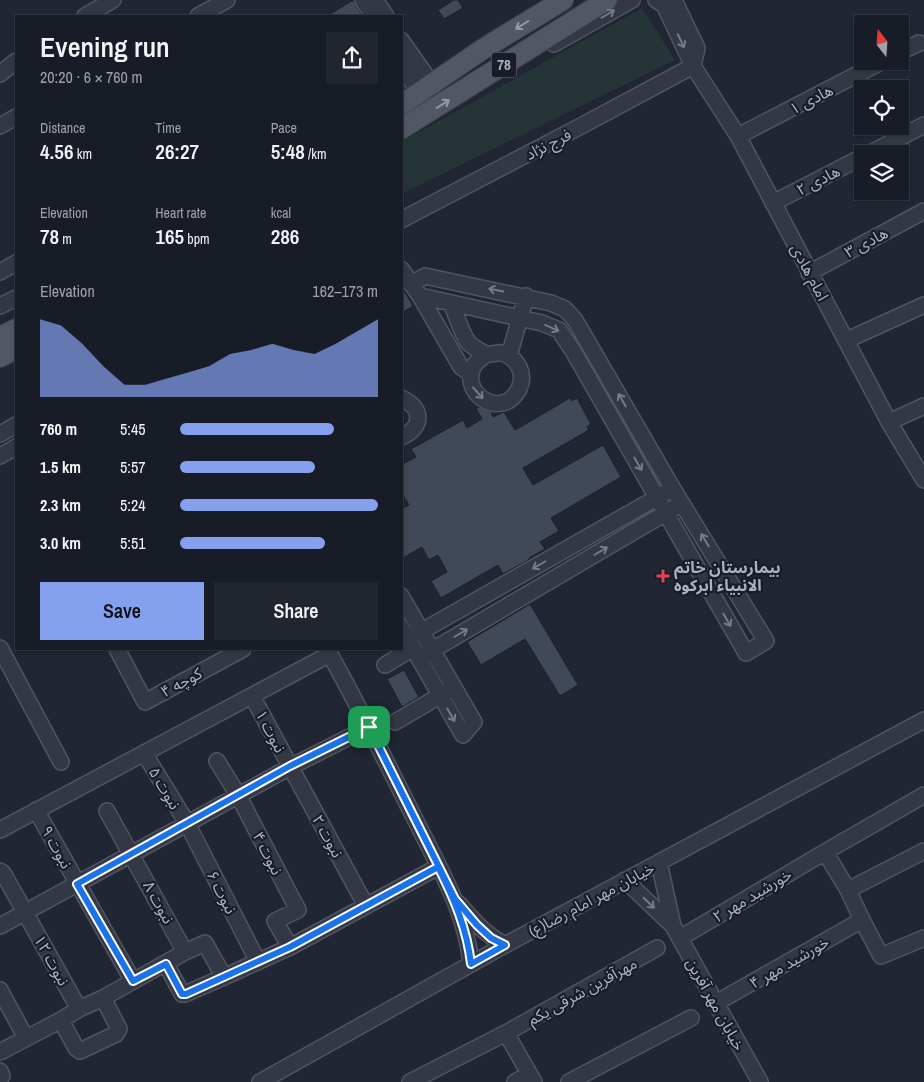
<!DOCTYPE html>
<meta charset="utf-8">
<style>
body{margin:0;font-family:"Archivo Narrow","Noto Sans Arabic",sans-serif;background:#21252e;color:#f1f3f6;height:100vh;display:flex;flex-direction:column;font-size:19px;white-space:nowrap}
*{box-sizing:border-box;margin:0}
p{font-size:16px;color:#9fa1a7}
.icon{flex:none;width:28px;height:28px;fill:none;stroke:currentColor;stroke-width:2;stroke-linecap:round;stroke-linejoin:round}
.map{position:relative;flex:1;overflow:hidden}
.drawer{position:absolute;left:15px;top:15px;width:388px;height:635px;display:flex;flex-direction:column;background:#181c26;border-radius:0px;box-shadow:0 1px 4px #0004,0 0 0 1px #363a43}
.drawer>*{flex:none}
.needle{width:32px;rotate:343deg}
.buttons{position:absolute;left:854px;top:15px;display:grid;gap:10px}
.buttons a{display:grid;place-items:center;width:55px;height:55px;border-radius:0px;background:#181c26;box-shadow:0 1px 4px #0004,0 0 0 1px #363a43;font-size:25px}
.pin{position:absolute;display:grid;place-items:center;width:42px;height:42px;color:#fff;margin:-21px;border-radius:10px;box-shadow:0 2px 8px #0006}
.round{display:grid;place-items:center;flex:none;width:52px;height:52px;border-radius:0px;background:#21252e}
.summary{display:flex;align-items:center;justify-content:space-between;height:85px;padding:0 25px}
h1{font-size:28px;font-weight:600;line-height:38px}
.figures{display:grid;grid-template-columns:repeat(3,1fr);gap:8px;height:85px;padding:5px 25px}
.figures div{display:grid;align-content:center}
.figures b{font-size:21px;font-weight:600}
.figures small{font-size:14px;font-weight:400}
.figures p{font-size:14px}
.chart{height:140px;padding:10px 25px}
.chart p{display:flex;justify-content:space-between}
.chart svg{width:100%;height:90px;margin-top:5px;fill:#85a0ef;opacity:.7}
.cta{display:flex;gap:10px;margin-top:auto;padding:10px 25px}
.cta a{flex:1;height:58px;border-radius:0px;background:#85a0ef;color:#111;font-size:20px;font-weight:600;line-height:58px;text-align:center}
.cta a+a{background:#21252e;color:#f1f3f6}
ul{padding:0 25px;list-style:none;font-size:16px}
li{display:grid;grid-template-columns:80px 60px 1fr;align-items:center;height:38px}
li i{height:12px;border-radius:6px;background:#85a0ef}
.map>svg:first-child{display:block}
.green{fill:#253437}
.building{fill:#414858;stroke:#1b1f2a}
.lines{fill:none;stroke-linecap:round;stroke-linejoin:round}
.minor-casing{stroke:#515562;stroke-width:18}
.major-casing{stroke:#3d414e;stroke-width:22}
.minor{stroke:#333844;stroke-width:15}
.major{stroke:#515764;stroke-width:20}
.oneway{stroke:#767b89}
.oneway2{stroke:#969baa}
.route-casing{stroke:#fff;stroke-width:10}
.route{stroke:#1a73e8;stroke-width:6}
.health-dot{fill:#e0444e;stroke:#191d28;stroke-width:2}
.labels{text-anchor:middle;stroke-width:4.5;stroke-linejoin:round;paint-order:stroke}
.shield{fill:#191d28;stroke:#818593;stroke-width:1}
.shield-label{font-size:15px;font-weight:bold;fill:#adb2c1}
.street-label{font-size:16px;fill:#adb2c1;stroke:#191d28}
.poi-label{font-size:16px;font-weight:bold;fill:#adb2c1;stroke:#191d28;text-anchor:start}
</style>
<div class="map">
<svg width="924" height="1082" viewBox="0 0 924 1082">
<rect width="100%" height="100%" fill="#202633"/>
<path class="green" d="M642,8L675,60L401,194V142Z"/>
<path class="building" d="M353,0L362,16H327Z
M454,0H458L463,8L444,19L438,10Z
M401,286L412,304V307L401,313Z
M570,398L572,401L577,398L591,424L587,427L589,430L523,468L533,485L603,445L621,477L551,518L559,531L540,542L545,549L529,558L530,559L503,574L498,565L441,598L431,581L447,572L438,555L429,560L422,547L401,559V509L409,505L401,492V465L416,457L411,449L463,420L467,428L482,419L476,409L479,407L491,412L493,417L504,412L515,430Z
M530,604L578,685L560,696L525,639L481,665L467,642Z
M404,670L419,697L402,707L387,679Z"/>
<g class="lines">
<defs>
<path id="minor" d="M363,0L373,16
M375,0L386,16
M656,0L664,5L693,66L697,48L674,0
M85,16L113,0
M198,16L227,0
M401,40L432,84
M554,44L632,0
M900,52L919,43
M401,64L419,93
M0,74L16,61
M0,126L16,117
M738,136L883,61
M869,154L924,125
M773,203L862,157
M401,220L581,126L693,66L738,136L889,422L924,480
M401,269L420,296L461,367L471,374
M0,272L16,263
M809,273L924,211
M411,284L425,276L551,303L565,309L575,320L673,489L766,641L746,653L573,351L559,330L542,323L420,296
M451,303C456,314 461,332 468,342C470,345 482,353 487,354C492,355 497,352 502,353C518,358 526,374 519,389C516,394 511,400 506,402C488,409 468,392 471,374C472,364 480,359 487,354
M0,306L16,298
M847,340L924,305
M509,356L526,296
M401,398C424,408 423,428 401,437
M889,422L924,406
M0,434L16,425
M0,456L16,447
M401,596L474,722L463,735L401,627
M408,639L665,493
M0,648L61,762
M117,649L145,702L243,649
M327,649C358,704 386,762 415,819C438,866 466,911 471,964
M419,658L674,508
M385,665L413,648
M252,696L366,906
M395,722L448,691
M144,753L187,823L258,962
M36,810L133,981
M107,811L185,952
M0,830L330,654
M825,852L848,890L862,920L881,956L924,938
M659,862L673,926L760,1082
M0,871L3,873L79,1009
M625,880L673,926
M848,890L924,851
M459,904C474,921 484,934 505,945
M0,926L290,767L369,727
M680,938L825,852L924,795
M290,947L438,867
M166,964L182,994H185L224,977
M0,990L26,1038
M716,1003L862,920
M61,1020L76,1048L80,1051L116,1034L119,1029L103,998
M506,1033L534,1082
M0,1052L61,1020L79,1009L103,998L185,952L205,943L224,977L290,947L275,921L298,910L238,795L217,761
M0,1071L2,1076L0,1079
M260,1082L505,945L924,720
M410,1082L506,1033L657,948
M515,1082L529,1074
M569,1082L691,1018"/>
<path id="major" d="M401,105L483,49L563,0
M401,129L607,0
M0,337L16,329
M0,357L16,349"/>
</defs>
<use href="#minor" class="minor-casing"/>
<use href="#major" class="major-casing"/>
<use href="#minor" class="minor"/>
<use href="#major" class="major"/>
</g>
<defs><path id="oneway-shaft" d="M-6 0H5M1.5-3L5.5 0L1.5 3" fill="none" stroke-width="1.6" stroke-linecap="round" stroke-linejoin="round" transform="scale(1.25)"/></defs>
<g class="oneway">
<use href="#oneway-shaft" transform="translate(608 14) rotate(-30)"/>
<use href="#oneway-shaft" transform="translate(681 41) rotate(64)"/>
<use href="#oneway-shaft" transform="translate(496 290) rotate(-169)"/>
<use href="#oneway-shaft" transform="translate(552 328) rotate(24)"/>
<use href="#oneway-shaft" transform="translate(478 393) rotate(48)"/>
<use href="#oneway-shaft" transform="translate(622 400) rotate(-120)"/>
<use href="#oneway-shaft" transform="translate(638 464) rotate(60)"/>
<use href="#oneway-shaft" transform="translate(705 540) rotate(-121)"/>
<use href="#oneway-shaft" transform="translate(601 551) rotate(-30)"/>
<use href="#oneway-shaft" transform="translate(539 565) rotate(150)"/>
<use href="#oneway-shaft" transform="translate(727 620) rotate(60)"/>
<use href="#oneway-shaft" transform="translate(461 633) rotate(-30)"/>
<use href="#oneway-shaft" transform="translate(451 715) rotate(60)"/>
<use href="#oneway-shaft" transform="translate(649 903) rotate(44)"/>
</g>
<g class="oneway2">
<use href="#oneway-shaft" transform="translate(522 25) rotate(148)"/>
<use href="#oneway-shaft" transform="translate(443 104) rotate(-32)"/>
</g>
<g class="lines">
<defs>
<path id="route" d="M369,727L290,766L77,884L133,981L166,964L182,994H186L290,947L438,867C454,898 467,929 471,964L505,945L491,938L477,925L455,899L369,727"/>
</defs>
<use href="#route" class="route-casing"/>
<use href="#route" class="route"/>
</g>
<path class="health-dot" d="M660.5 568.5h5v5h5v5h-5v5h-5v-5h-5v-5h5z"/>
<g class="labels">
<rect class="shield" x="491.5" y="52.5" width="25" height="25" rx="4"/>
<g class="shield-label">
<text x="504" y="70">78</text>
</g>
<g class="street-label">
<text transform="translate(811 99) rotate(-27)" y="6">هادی ۱</text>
<text transform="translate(548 144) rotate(-27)" y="6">فرج نژاد</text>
<text transform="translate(818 180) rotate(-27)" y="6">هادی ۲</text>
<text transform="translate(866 242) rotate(-28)" y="6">هادی ۳</text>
<text transform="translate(810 272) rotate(62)" y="6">امام هادی</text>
<text transform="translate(181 682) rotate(-28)" y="6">کوچه ۴</text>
<text transform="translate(271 731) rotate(62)" y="6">نبوت ۱</text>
<text transform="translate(165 788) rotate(59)" y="6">نبوت ۵</text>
<text transform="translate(328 836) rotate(61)" y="6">نبوت ۲</text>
<text transform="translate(57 847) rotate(61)" y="6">نبوت ۹</text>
<text transform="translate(268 853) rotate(63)" y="6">نبوت ۴</text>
<text transform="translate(222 892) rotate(63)" y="6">نبوت ۶</text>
<text transform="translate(752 895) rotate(-31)" y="6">خورشید مهر ۲</text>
<text transform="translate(591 899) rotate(-28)" y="6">خیابان مهر امام رضا(ع)</text>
<text transform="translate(159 902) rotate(61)" y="6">نبوت ۸</text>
<text transform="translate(52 960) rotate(61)" y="6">نبوت ۱۲</text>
<text transform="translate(789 962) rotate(-30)" y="6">خورشید مهر ۴</text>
<text transform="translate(582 991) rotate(-29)" y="6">مهرآفرین شرقی یکم</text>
<text transform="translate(716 1004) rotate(61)" y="6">خیابان مهر آفرین</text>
</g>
<g class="poi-label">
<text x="674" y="573">بیمارستان خاتم<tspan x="674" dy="18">الانبیاء ابرکوه</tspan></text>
</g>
</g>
</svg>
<div class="buttons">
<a><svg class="needle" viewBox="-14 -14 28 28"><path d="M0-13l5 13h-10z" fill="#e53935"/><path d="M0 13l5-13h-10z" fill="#9fa1a7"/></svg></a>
<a><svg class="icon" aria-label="locate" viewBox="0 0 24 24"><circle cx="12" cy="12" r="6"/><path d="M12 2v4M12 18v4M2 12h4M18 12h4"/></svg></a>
<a><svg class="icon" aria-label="layers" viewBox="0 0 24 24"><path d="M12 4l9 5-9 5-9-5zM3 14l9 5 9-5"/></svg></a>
</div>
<div class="pin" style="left:369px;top:727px;background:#1e9e55"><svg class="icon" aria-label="arrive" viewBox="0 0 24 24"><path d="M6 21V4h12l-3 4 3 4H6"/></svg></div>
<section class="drawer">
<div class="summary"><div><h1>Evening run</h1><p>20:20 · 6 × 760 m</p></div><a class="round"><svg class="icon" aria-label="share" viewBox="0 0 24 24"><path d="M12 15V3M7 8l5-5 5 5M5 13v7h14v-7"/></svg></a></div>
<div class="figures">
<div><p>Distance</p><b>4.56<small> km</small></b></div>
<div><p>Time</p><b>26:27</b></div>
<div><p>Pace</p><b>5:48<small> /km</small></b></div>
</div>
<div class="figures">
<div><p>Elevation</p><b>78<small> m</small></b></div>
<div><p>Heart rate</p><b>165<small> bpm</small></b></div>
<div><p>kcal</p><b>286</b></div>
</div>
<div class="chart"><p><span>Elevation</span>162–173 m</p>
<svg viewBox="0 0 160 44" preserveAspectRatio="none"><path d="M0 44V6L10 9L20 18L30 29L40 38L50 38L60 35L70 32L80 29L90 23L100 21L110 18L120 21L130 23L140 18L150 12L160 6V44z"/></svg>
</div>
<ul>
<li><b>760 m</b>5:45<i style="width:78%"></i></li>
<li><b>1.5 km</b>5:57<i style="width:68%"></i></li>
<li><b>2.3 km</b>5:24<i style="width:100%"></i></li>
<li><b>3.0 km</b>5:51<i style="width:73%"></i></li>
</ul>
<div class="cta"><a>Save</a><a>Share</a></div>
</section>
</div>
